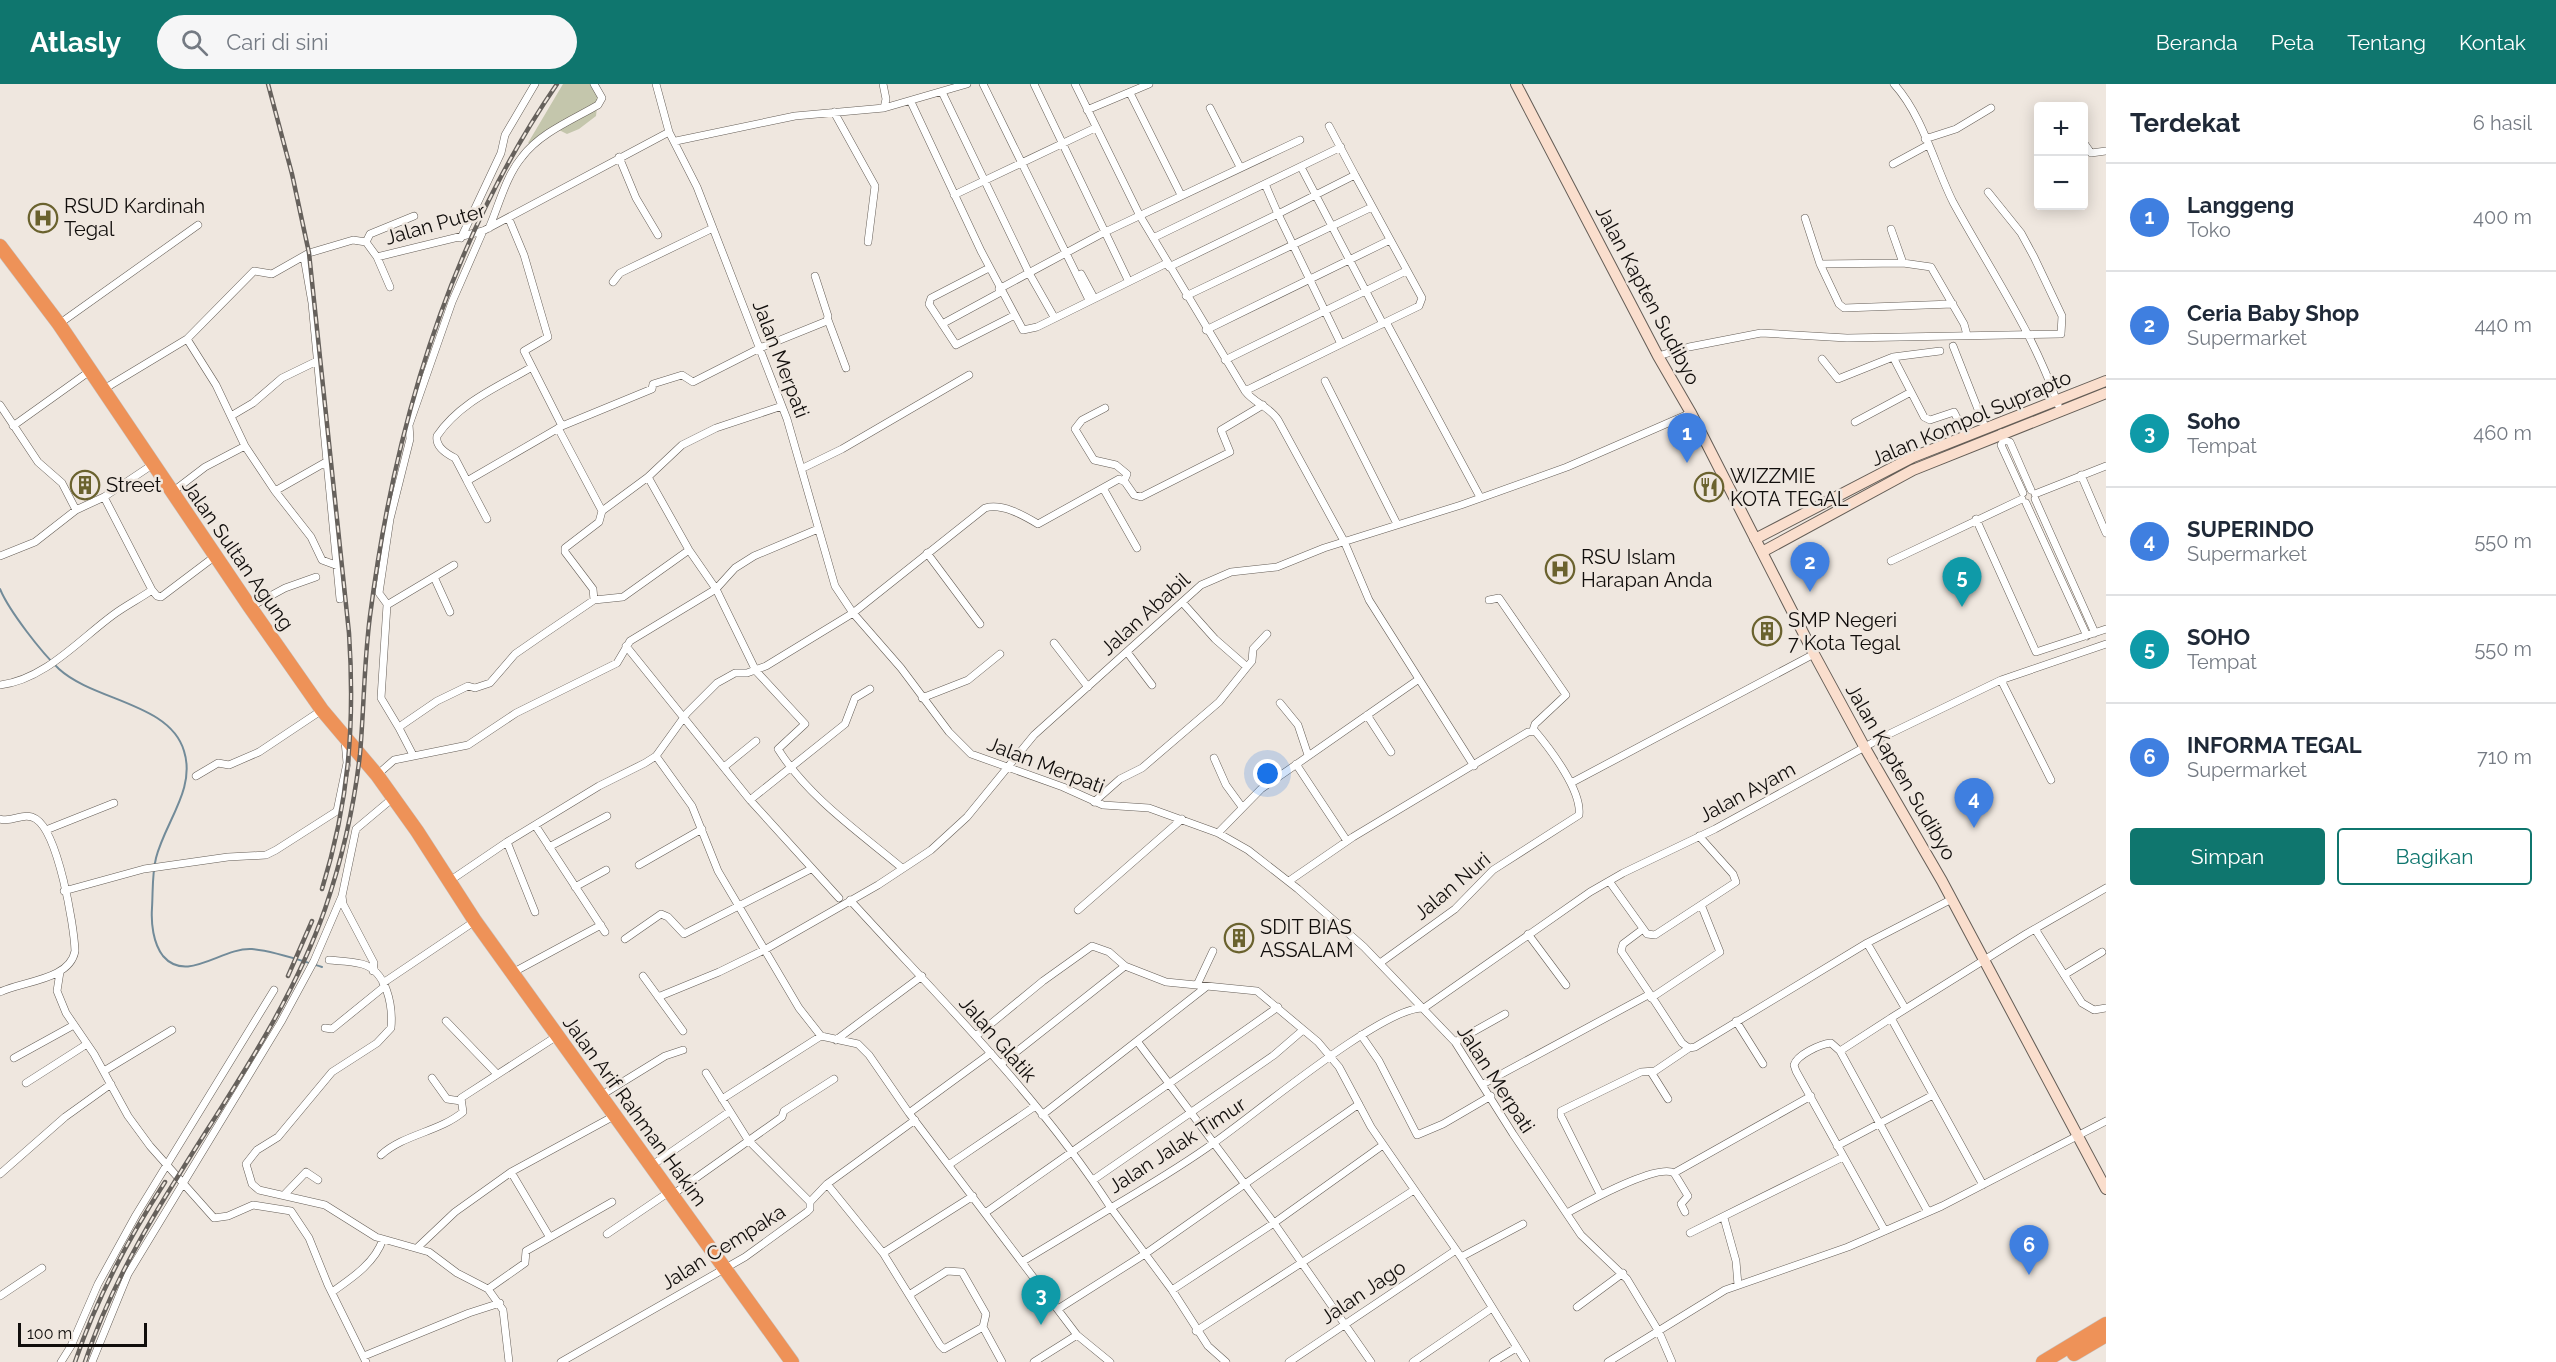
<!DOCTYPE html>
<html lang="id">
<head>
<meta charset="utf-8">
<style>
  body { margin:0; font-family:Raleway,sans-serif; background:#f6f6f7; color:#1f2937 }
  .controls { position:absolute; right:18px; top:18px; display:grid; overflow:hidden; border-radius:6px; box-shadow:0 3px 15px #0003 }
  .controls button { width:54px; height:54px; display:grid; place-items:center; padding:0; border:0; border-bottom:2px solid #e0e1e3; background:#fff; color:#1f2937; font:30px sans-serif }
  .scale { position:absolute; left:18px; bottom:15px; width:129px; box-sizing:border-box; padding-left:6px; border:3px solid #110e0c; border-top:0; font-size:16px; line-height:21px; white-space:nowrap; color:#110e0c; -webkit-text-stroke:4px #efe7df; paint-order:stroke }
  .you { position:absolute; left:1268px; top:690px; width:21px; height:21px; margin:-15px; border:4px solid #fff; border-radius:50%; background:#1a73e8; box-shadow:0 0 0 9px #1a73e833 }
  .badge { display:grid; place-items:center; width:39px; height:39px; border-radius:50%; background:#0f766e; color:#fff; font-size:20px; font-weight:700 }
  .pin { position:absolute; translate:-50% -50px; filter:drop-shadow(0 2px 3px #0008) }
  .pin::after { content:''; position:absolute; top:32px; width:21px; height:18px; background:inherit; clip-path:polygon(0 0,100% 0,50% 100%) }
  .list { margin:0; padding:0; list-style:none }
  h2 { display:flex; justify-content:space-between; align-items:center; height:78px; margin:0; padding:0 24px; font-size:26px }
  h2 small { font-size:20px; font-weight:400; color:#747a83 }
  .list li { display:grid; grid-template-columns:39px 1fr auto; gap:18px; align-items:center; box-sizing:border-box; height:108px; padding:0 24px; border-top:2px solid #e0e1e3 }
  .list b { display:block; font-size:22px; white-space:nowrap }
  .list p { margin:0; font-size:20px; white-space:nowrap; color:#747a83 }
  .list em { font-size:20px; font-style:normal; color:#747a83 }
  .actions { display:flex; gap:12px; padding:18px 24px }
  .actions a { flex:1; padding:14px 0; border:2px solid #0f766e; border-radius:6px; text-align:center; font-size:21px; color:#0f766e }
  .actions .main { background:#0f766e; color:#fff }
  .icon { flex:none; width:33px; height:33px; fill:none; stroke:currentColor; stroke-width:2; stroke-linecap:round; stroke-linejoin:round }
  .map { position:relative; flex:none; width:2106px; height:1278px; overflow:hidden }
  header { display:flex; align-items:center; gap:36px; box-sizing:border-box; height:84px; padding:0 30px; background:#0f766e; color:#fff }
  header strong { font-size:28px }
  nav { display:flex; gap:33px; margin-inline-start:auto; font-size:21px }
  .search { width:420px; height:54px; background:#f6f6f7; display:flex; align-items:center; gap:15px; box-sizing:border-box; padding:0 21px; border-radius:33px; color:#747a83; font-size:22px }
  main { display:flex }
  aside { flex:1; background:#fff }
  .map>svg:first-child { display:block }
  .green { fill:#c4c6ac }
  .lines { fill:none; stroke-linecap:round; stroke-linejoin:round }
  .stream { stroke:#728b99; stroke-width:2 }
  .street-casing { stroke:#645d56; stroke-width:8 }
  .secondary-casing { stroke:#645d56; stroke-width:12 }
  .highway-casing { stroke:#c6c5c5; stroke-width:15 }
  .street { stroke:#fff; stroke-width:7 }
  .secondary { stroke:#fadecd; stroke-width:10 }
  .highway { stroke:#ee9258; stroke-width:14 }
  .rail-casing { stroke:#66615c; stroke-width:4.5 }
  .rail { stroke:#efe7df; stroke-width:2; stroke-dasharray:7; stroke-linecap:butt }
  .labels { text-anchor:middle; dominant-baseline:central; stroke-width:5; stroke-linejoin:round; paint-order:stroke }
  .poi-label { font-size:20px; fill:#110e0c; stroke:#efe7df; text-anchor:start }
  .street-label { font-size:20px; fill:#110e0c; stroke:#efe7df }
</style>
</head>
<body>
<header>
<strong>Atlasly</strong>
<div class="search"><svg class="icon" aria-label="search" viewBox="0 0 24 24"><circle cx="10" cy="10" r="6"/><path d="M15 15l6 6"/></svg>Cari di sini</div>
<nav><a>Beranda</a><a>Peta</a><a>Tentang</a><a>Kontak</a></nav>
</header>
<main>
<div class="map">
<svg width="2106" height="1278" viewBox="0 0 2106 1278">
  <rect width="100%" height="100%" fill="#efe7df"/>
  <path class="green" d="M 563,0 L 591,0 L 598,14 L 596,32 L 579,45 L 567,50 L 559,46 L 540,58 L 528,59 Z"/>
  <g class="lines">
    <path class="stream" d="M 0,505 C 9,527 42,569 59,585 C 94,617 170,619 184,667 C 196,705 165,738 156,774 C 152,790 153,807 152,824 C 151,839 153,859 163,872 C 187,900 222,863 252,865 C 275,867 299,876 322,883"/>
    <g class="street-casing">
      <path id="street" d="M 656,0 L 669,48 L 697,103 L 787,335 L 835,502 L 853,529 L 901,584 L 949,648 L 971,670 L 1063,703 L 1103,721 L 1149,724 L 1218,749 L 1248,766 L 1298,805 L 1364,863 L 1455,958 L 1513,1050 L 1581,1151 L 1627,1195 L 1659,1248 L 1672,1278
        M 883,0 L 886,15 L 884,24
        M 983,0 L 1089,216
        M 1034,0 L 1128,196
        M 1075,0 L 1140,132 L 1245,307 L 1386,238 L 1480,413
        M 1894,0 C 1923,32 1934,80 1953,118 C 1989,184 2034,249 2058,321
        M 942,8 L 1029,189 L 1054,233
        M 1130,9 L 1181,111
        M 911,18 L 981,167 L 1023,246 L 1037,243 L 1167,179
        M 1210,24 L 1240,83
        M 1087,26 L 1149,0
        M 834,28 L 875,102 L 868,158
        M 1329,42 L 1355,91
        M 1925,55 L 1956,45 L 1991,24
        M 676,57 L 795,32 L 884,24 L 967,0
        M 2084,59 L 2091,69 L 2106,67
        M 619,73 L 636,114 L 658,151
        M 1893,80 L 1928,61
        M 1301,83 L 1383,240
        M 1265,100 L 1278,130 L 1355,91 L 1422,214 L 1419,222 L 1386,238
        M 954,111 L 1095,44
        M 1805,134 L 1820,180 L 1903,179 L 1931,183 L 1964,240 L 1967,251
        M 509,135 L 524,171 L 548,253 L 524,267 L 562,342
        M 489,144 C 499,121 506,92 522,73 C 540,49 572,36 598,21 L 602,14 L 594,0
        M 1891,145 L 1903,179
        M 461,154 L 501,69 L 505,51 L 535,0
        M 1153,154 L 1341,63
        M 366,158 L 370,150 L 414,132
        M 304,173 L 312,219 L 340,515
        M 377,173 L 390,203
        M 1820,180 L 1839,220 L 1844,224 L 1953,220
        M 1169,183 L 1278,130 L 1341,260
        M 989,184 L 931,214 L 929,220 L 956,261 L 1013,232
        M 1081,190 L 1094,214
        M 613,198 L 620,189 L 713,144
        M 999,205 L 1103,149 L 1300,56
        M 1186,212 L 1372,123
        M 828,236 L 846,284
        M 59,240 L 198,141
        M 942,240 L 1001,208
        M 1206,246 L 1390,156
        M 1953,262 L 1985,343
        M 1658,272 L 1689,263 L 1761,249 L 1847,254 L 2061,250 L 2062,232 L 2034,173 L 2021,149 L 1988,108
        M 1893,273 L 1940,267
        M 1822,275 L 1838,295 L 1893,273 L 1924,333 L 1930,336 L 1954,328 L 1966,352
        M 1225,276 L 1406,187
        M 532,283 C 498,303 460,318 437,352 C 435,363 447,370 455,374 L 467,397 L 562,342 L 652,305 L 653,300 L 682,291 L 693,298 L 760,264 L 827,237 L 828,232 L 815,192
        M 1325,297 L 1397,440
        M 104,305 L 187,255 L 254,187 L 272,190 L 309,169 L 353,156 L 366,158 L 377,173 L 483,147 L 669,48
        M 1245,307 C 1255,320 1269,322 1278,336 L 1344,457 L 1369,516 L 1474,682
        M 0,321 L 38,378 L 62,399 L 76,426 L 104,413 L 152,381
        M 1105,324 L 1082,336 L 1075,345 L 1094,376 L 1116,381 L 1127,390 L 1124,397
        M 231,332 L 253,319 L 282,294 L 317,277
        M 1855,338 L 1911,308
        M 13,342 L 90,287
        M 558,344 L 602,427
        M 2001,349 L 2004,356 L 2010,358 L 2031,406
        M 2004,356 L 2001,361 L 2023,409
        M 245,362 L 275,407 L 311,453 L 322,476 L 338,482
        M 803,384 L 842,365 L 969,291
        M 2081,391 L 2106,449
        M 648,393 L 689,466 L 716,505 L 756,587 L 805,640 L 778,665 C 808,713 859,748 902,784
        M 467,397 L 487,435
        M 1103,404 L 1137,464
        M 275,407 L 326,378
        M 171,409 L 205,383 L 245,362 L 216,301 L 187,255
        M 2035,410 L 2106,382
        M 104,413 L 152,506
        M 2035,415 L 2095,549
        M 2026,419 L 2087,552
        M 1976,435 L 2036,568 L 2106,545
        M 927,469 L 980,540
        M 0,472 L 35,458 L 76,426
        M 1891,477 L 2022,415
        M 434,493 L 450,528
        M 594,516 L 593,505 L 565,468 L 565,464 L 599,438 L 602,427 L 648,393 L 682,361 L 716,344 L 782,322
        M 1489,516 L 1499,514 L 1566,611 L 1535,640 L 1533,646
        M 387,520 L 379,509 L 390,435 L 410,355 L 409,341 L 452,218 L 483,147
        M 250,523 L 285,504 L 316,493
        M 1054,559 L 1088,603
        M 626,562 L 750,716 L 839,814
        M 1127,568 L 1152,601
        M 1247,583 L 1252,577 L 1253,565 L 1267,550
        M 2001,596 L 2051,696
        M 0,601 C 44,596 79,556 113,531 C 125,522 139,515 152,506 L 157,512 L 161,513 L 214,473
        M 922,614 L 968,596 L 1000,570
        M 1280,619 L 1298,641 L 1308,671
        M 1367,631 L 1391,668
        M 399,644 L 381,614 L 387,521 L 454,481
        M 413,671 L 399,644 L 402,641 L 437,617 L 468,602 L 475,604 L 490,599 L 515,570 L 541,552 L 594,516 L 623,513 L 689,466
        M 656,672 L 692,722 L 718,787 L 799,924 L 821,952 L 858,960 L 869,971 L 909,1029 L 1077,1251 L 1034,1278
        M 1214,674 L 1226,701 L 1242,723
        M 1296,680 L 1347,757
        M 724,683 L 756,657
        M 377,691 L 394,676 L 468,661 L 516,629 L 617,579 L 630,557 L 716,505 L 735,484 L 754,472 L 818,445
        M 196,692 L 218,679 L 229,681 L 259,668 L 322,626
        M 1571,699 L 1814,570
        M 750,716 L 845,640 L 855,614 L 870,605
        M 1094,718 L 1120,695 L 1142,684 L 1219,618 L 1247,583 L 1215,555 L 1182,518
        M 0,735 C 13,739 24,727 36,735 C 58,749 74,840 75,867 C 70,896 23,897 0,908
        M 535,741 L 605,848
        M 46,746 L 114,719
        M 1218,749 L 1261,705 L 1419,595
        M 507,758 L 535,828
        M 549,763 L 607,732
        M 639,781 L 702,745
        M 451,796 L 507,758 L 599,702 L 645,679 L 656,672 L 687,629 L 717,599 L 735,589 L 747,589 L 766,582 L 853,529 L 985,424 C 1002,419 1023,431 1038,440 L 1119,395 L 1125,398 L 1134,411 L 1141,413 L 1230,368 L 1221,346 L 1263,321
        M 1289,797 L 1353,753 L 1528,648 L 1535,647 C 1551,666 1582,707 1579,731 L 1493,786 L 1455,825 L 1380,879
        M 1609,797 L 1647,850 L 1655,851 L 1736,798 L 1733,790 L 1699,752
        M 575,803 L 606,786
        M 64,807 L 144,785 L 228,773 L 266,771 L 276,766 L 337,727 L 347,679 L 345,657
        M 850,816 C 940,915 1038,1011 1111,1124 L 1023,1177
        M 1078,826 L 1182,735
        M 1643,845 L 1623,860 L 1621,867 L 1650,910
        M 2035,845 L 2082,919 L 2094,926 L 2106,924
        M 1528,850 L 1566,901
        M 625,855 L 661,830 L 668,833 L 684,850 L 811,785
        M 1867,859 L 1905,924
        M 329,876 C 339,877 351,877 362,880 C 387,887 393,922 391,944 L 377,959 L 332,988 L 278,1053 L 257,1066 L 246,1080 L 252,1100 L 259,1106 L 325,1121 L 376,1153 L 429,1168 L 457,1189 L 488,1205 L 503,1226 L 509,1278
        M 373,887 L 374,879 L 343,820 L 342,812 L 356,745 L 393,714
        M 60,888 L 57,907 L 66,929 L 94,970 L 128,1032 L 150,1062 L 214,1134 L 228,1132 L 253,1121 L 291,1127 L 309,1154 L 328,1201 L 366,1278
        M 512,889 L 601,841
        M 2064,891 L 2102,868
        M 643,892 L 683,947
        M 383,899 L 475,837
        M 1197,901 L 1213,867
        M 658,913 L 719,888 L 766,865 L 878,801 L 931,766 L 967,733 L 1034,651 L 1201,501 L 1231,488 L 1277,483 L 1324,464 L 1461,421 L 1567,383 L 1691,329
        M 1651,914 L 1720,868 L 1702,823
        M 1891,934 L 2026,850 L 2106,804
        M 446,937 L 497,990
        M 1736,937 L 1763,980
        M 325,944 L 332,945 L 385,902
        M 1361,951 L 1379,977 L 1417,1051 L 1443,1040 L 1491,1012
        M 976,952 L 1043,897 L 1092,862 L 1109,868 L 1125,882 L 1166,898 L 1257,907 L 1318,958 L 1339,983 L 1371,1043 L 1461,1173 L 1526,1278
        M 836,956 L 922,892
        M 1137,957 L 1206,903
        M 1455,958 L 1505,930
        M 1840,967 L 1928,1128
        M 14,974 L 74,941
        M 1001,980 L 1125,882
        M 104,987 L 172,946
        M 1651,988 L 1668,1015
        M 706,989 L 748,1056 L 810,1118
        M 432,994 L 447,1015 L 461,1017
        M 26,999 L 87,960
        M 1483,1000 L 1650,910 L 1682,959 L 1689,964 L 1695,963 L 1867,859 L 1952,815
        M 600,1012 L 665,972 L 683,966
        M 722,1015 L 821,952
        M 909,1029 L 991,969
        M 1042,1031 L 1137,957 L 1274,1139 L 1371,1278
        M 1837,1062 L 1933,1011
        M 381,1071 C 404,1050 439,1048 463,1028 L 461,1014 L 557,952
        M 950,1080 L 1034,1023
        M 651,1082 L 729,1028
        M 511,1088 L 549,1152
        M 1674,1089 L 1688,1112 L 1681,1120 L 1685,1128
        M 0,1090 L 65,1033 L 111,1000
        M 1093,1096 L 1274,971 L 1303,946
        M 827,1100 L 883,1169 L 940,1261 L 944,1265 L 983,1243 L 1002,1278
        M 285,1110 L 306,1088 L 318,1096
        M 1600,1110 L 1561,1032 L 1561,1027 L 1641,988 L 1655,987 L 1689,964
        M 672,1111 L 782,1033 L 784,1027 L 834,995
        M 985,1129 L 1278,923
        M 1567,1129 C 1585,1119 1657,1079 1674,1089 L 1811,1012
        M 1724,1134 L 1736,1177 L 1738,1201
        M 1885,1147 L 1796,987 L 1794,981 C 1797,971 1820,960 1831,959 L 1840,967 L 1891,934 L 1983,1101
        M 1690,1149 L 1843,1073
        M 607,1150 L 669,1108
        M 418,1163 L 455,1128 L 511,1088 L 614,1032
        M 883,1169 L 973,1112
        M 1461,1173 L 1523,1140
        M 488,1205 L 525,1179 L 526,1167 L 612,1118
        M 1172,1206 L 1274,1139 L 1383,1061
        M 332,1208 C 352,1194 375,1179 383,1155
        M 909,1211 L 947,1187 L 962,1188 L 986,1230 L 983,1243
        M 0,1212 L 42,1184
        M 1577,1223 L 1623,1189
        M 1058,1225 L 1145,1170 L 1359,1020
        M 1196,1247 L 1414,1106
        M 1077,1251 L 1110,1278
        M 364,1272 L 469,1229 L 500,1219
        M 61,1278 L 71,1262 L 98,1200 L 136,1131 L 274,906
        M 92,1278 L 128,1190 L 281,938 L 314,877 L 342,812
        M 561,1278 L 745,1173 L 807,1128 L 810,1125 L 810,1118 L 827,1100 L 915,1036
        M 1226,1278 L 1208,1262 L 1172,1206 L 1111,1124 C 1146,1103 1182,1082 1215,1058 C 1254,1031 1385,921 1424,924 L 1590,808 L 1623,789 L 1715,745 L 1883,653 L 2001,596 L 2106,560
        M 1289,1278 L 1456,1166
        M 1413,1278 L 1492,1224
        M 1493,1278 L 1516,1264
        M 1608,1278 L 1725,1206 L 1848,1163 L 1942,1122 L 2106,1037"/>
    </g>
    <g class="secondary-casing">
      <path id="secondary" d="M 1516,0 L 1658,272 L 1691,329 L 1814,570 L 1865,664 L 1942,797 L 2106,1105
        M 1755,455 L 1913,373 L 2106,297
        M 1762,468 L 1913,386 L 2106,309"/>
    </g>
    <g class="highway-casing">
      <path id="highway" d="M 0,162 L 59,240 L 250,523 L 322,626 L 377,691 L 417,747 L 475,837 L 792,1278
        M 2074,1270 L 2106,1251
        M 2043,1278 L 2106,1240"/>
    </g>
    <use href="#street" class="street"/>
    <use href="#secondary" class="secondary"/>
    <use href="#highway" class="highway"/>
    <g class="rail-casing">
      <path id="rail" d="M 268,0 L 292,90 L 309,169 L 349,549 C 355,640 349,718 322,805
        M 288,892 L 312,837
        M 75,1278 C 97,1213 128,1155 165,1098
        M 85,1278 C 139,1114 268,988 325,825 C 342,775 354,724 360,670 C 364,624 364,578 370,532 C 394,344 449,157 557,0"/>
    </g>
    <use href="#rail" class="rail"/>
  </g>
  <defs>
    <g id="hospital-ring" transform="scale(1.5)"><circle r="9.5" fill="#efe7df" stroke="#6a622e" stroke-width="1.5"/><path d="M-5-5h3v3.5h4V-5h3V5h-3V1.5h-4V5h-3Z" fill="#6a622e"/></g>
    <g id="building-ring" transform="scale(1.5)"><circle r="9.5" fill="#efe7df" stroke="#6a622e" stroke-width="1.5"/><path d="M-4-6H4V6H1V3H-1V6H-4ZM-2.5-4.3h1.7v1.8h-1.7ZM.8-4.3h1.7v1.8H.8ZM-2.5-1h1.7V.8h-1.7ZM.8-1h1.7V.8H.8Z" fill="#6a622e"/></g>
    <g id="restaurant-ring" transform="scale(1.5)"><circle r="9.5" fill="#efe7df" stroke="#6a622e" stroke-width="1.5"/><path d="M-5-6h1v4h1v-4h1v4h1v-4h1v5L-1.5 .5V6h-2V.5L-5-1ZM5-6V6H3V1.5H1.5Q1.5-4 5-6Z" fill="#6a622e"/></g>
  </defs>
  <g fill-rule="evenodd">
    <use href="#hospital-ring" x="43" y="134"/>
    <use href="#building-ring" x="85" y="401"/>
    <use href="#restaurant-ring" x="1709" y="403"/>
    <use href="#hospital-ring" x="1560" y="485"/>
    <use href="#building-ring" x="1767" y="547"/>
    <use href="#building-ring" x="1239" y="854"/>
  </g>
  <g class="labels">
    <g class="poi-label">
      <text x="64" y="122">RSUD Kardinah<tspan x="64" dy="23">Tegal</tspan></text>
      <text x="1730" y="392">WIZZMIE<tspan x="1730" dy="23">KOTA TEGAL</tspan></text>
      <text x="106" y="401">Street</text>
      <text x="1581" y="473">RSU Islam<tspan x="1581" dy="23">Harapan Anda</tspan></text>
      <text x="1788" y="536">SMP Negeri<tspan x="1788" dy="23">7 Kota Tegal</tspan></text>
      <text x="1260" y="843">SDIT BIAS<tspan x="1260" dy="23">ASSALAM</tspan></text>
    </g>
    <g class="street-label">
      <text transform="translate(435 140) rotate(-16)">Jalan Puter</text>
      <text transform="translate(1648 211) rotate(62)">Jalan Kapten Sudibyo</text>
      <text transform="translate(781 275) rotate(69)">Jalan Merpati</text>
      <text transform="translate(1971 334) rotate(-23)">Jalan Kompol Suprapto</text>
      <text transform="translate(238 471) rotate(55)">Jalan Sultan Agung</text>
      <text transform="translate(1145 530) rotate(-42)">Jalan Ababil</text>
      <text transform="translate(1046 681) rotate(21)">Jalan Merpati</text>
      <text transform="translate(1901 688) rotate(60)">Jalan Kapten Sudibyo</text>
      <text transform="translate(1747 708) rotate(-28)">Jalan Ayam</text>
      <text transform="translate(1452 802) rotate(-40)">Jalan Nuri</text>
      <text transform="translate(998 955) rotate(49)">Jalan Glatik</text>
      <text transform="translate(1496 995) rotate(57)">Jalan Merpati</text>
      <text transform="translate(635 1027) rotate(54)">Jalan Arif Rahman Hakim</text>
      <text transform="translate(1177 1061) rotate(-33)">Jalan Jalak Timur</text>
      <text transform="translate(723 1163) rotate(-32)">Jalan Cempaka</text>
      <text transform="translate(1363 1208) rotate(-34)">Jalan Jago</text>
    </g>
  </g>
</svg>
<div class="controls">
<button>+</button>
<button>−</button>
</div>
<div class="scale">100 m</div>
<div class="you"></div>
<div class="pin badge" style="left:1687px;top:379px;background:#3f7fe0">1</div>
<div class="pin badge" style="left:1810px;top:508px;background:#3f7fe0">2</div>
<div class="pin badge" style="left:1041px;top:1241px;background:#0f9aa8">3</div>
<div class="pin badge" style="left:1974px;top:744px;background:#3f7fe0">4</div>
<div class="pin badge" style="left:1962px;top:523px;background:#0f9aa8">5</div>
<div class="pin badge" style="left:2029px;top:1191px;background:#3f7fe0">6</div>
</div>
<aside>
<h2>Terdekat<small>6 hasil</small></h2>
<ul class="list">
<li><span class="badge" style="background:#3f7fe0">1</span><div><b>Langgeng</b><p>Toko</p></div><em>400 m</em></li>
<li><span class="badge" style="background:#3f7fe0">2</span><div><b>Ceria Baby Shop</b><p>Supermarket</p></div><em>440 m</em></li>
<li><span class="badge" style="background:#0f9aa8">3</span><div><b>Soho</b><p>Tempat</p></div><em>460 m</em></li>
<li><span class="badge" style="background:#3f7fe0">4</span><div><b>SUPERINDO</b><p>Supermarket</p></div><em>550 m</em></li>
<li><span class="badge" style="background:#0f9aa8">5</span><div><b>SOHO</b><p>Tempat</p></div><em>550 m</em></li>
<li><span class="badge" style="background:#3f7fe0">6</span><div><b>INFORMA TEGAL</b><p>Supermarket</p></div><em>710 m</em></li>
</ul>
<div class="actions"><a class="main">Simpan</a><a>Bagikan</a></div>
</aside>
</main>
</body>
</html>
